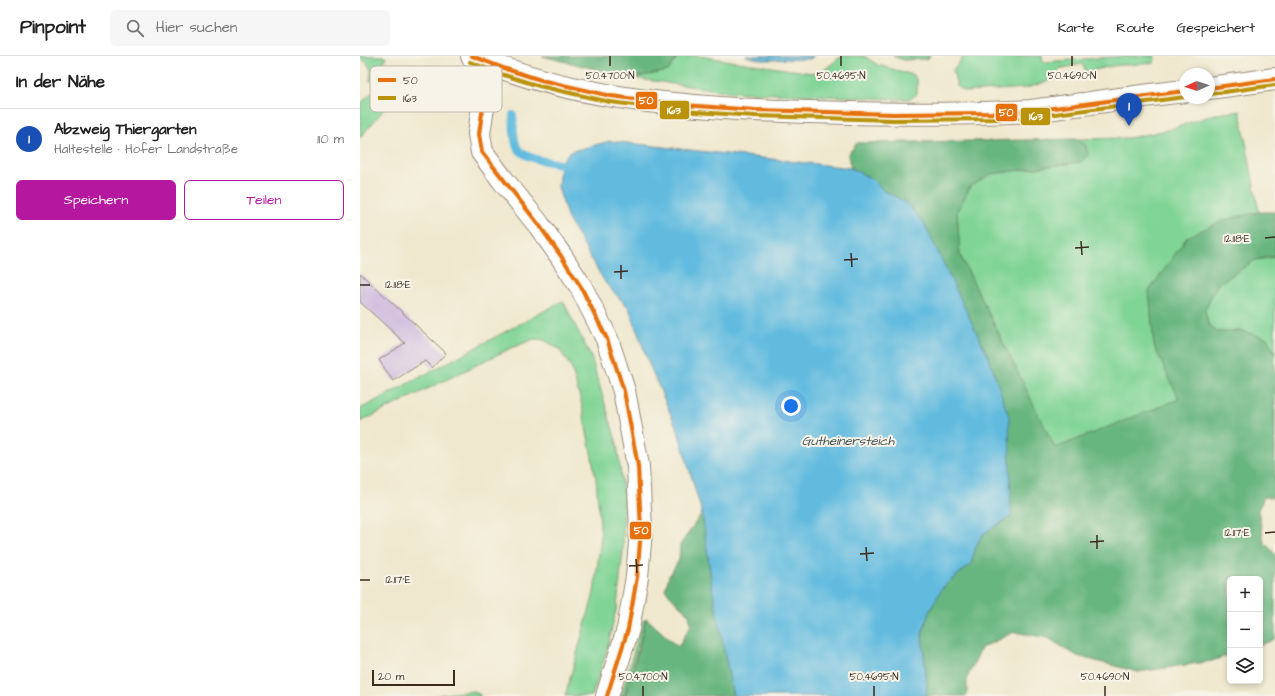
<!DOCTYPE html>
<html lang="de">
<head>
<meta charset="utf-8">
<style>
  body { margin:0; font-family:"Architects Daughter",sans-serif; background:#f6f6f6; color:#222 }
  .controls { position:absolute; right:12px; bottom:12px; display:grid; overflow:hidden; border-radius:6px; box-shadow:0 2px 6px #0003 }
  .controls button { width:36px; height:36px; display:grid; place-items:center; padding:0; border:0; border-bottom:1px solid #e0e0e0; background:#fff; color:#222; font:20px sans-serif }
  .compass { position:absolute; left:819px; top:12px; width:36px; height:36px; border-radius:50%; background:#fff; box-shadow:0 2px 6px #0003; rotate:267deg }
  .scale { position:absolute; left:12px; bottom:10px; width:83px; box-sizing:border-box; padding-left:4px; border:2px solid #3b2a1e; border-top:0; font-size:11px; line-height:14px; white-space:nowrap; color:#3b2a1e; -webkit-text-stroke:3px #f7f3e8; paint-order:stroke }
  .you { position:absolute; left:431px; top:350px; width:14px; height:14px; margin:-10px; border:3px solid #fff; border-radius:50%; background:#1a73e8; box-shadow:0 0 0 6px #1a73e833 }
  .badge { display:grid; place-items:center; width:26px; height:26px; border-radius:50%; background:#b5179e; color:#fff; font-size:13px; font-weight:700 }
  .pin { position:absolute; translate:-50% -33px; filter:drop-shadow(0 1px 2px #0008) }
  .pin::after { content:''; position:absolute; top:21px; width:14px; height:12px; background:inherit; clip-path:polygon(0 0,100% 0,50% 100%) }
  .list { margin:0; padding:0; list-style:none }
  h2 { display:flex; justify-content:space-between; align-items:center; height:52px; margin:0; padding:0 16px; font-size:17px }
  h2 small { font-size:13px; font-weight:400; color:#767676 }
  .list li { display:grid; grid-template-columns:26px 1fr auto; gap:12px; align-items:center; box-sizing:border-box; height:60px; padding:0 16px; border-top:1px solid #e0e0e0 }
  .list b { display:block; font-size:15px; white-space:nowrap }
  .list p { margin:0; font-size:13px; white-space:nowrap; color:#767676 }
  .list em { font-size:13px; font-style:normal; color:#767676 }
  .actions { display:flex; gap:8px; padding:12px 16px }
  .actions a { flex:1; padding:9px 0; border:1px solid #b5179e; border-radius:6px; text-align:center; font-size:14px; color:#b5179e }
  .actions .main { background:#b5179e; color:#fff }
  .icon { flex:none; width:22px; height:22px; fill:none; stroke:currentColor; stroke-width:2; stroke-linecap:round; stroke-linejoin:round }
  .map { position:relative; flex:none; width:915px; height:640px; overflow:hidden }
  header { display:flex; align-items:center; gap:24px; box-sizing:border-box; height:56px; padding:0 20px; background:#fff; border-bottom:1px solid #e0e0e0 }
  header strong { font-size:19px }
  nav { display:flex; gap:22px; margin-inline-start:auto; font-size:14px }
  .search { width:280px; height:36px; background:#f6f6f6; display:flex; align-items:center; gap:10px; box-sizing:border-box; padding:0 14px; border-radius:6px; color:#767676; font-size:15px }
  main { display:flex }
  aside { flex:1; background:#fff }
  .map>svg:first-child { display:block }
  .green { fill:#80d496; stroke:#5e7f5a }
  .forest { fill:#68b67f; stroke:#52704e }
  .water { fill:#62bbdf; stroke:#4e727e }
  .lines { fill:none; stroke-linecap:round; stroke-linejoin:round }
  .stream { stroke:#62bbdf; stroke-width:8 }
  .building { fill:#cab4de }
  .secondary-casing { stroke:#968976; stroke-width:24 }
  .primary-casing { stroke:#968976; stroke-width:24 }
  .secondary { stroke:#fff; stroke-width:22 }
  .primary { stroke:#fff; stroke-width:22 }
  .bus-1-casing { stroke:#f7f3e8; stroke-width:7 }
  .bus-2-casing { stroke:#f7f3e8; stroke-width:7 }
  .bus-1 { stroke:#e6710a; stroke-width:4 }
  .bus-2 { stroke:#ba930a; stroke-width:4 }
  .ticks { fill:none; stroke:#3b2a1e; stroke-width:1.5 }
  .labels { text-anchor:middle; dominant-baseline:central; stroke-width:4; stroke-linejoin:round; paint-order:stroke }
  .water-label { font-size:13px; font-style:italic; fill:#475658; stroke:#f7f3e8 }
  .key { fill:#f7f3e8; stroke:#bfb7ab; stroke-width:1 }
  .key-label { font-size:11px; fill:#3b2a1e }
  .ticks-label { font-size:10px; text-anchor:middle; fill:#3b2a1e; stroke:#f7f3e8; stroke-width:4; stroke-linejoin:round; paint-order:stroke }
  .line-badge { stroke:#f7f3e8; stroke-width:1.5 }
  .badge-label { font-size:11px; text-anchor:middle; font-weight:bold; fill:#fff }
</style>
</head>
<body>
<header>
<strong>Pinpoint</strong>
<div class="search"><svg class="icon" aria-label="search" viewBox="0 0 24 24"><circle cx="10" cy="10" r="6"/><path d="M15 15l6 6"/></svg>Hier suchen</div>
<nav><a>Karte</a><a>Route</a><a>Gespeichert</a></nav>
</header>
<main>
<aside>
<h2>In der Nähe<small></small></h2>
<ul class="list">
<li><span class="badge" style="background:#1a4fb4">1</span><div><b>Abzweig Thiergarten</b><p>Haltestelle · Hofer Landstraße</p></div><em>110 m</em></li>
</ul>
<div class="actions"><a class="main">Speichern</a><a>Teilen</a></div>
</aside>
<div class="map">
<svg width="915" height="640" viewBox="0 0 915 640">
  <rect width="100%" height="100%" fill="#f7f3e8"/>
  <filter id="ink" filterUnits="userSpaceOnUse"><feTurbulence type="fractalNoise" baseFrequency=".025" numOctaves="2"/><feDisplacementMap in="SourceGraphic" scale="8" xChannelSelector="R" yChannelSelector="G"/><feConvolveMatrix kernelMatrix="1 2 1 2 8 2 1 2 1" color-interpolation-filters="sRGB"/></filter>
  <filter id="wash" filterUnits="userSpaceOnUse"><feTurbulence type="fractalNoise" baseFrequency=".012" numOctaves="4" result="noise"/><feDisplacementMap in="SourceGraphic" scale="16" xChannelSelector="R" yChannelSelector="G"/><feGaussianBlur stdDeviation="0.9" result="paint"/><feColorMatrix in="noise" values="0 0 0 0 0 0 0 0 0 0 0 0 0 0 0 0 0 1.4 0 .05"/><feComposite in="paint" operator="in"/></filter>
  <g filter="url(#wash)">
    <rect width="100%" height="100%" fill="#f0e8ce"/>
    <path class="green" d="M 0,0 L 23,0 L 26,2 L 19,16 L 10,26 L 11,14 L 7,7 L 0,2 Z
      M 318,0 L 338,0 L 459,18 L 482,0 L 504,0 L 518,9 L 553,19 L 557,24 L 557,38 L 550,43 L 532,43 L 371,36 L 272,22 L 308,15 Z
      M 533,0 L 570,0 L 567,3 L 543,4 Z
      M 604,0 L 682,0 L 683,6 L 769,0 L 795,0 L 794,7 L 752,10 L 726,16 L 722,8 L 698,13 L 698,22 L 667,32 L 605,36 L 597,30 L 593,14 Z
      M 28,22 L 40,34 L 0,82 L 0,48 Z
      M 880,55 L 899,156 L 864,164 L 794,290 L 820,343 L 695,393 L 600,199 L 597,156 L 610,131 L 631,118 L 721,106 L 726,90 L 718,83 L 769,82 L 808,74 L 855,58 Z
      M 915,201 L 915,297 L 913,292 L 883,275 L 857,276 L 848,268 L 845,254 L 857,229 L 895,204 Z
      M 203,245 L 231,301 L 257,388 L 264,442 L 263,495 L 257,550 L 246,598 L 232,640 L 205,640 L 234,537 L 241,481 L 236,423 L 221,345 L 211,311 L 199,293 L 184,284 L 174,283 L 151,292 L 0,366 L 0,353 Z
      M 286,562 L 264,640 L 261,640 L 282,566 Z
      M 115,635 L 121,640 L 76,640 L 82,638 Z"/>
    <path class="forest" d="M 182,0 L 318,0 L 308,15 L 272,22 Z
      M 718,83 L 726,90 L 728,99 L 721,106 L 631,118 L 610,131 L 597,156 L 600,199 L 695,392 L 819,343 L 794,290 L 789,235 L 827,181 L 864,164 L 899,156 L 915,156 L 915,200 L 895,204 L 857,229 L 845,254 L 848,268 L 857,276 L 883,275 L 907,282 L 915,297 L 915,441 L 904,441 L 898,454 L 904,486 L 915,498 L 915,582 L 913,584 L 900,589 L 900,523 L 870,523 L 870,599 L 852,605 L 778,616 L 717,600 L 688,582 L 654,576 L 621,592 L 607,622 L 607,640 L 566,640 L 567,630 L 562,578 L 569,556 L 583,531 L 611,508 L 616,490 L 623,478 L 651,460 L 547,147 L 523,134 L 512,123 L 491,112 L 488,98 L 497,87 Z
      M 342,457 L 353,537 L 373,640 L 265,640 L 279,592 L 286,562 L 318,591 L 331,569 L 329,559 L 305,534 L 309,520 L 319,504 L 320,489 Z"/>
    <path class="water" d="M 386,0 L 453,0 L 451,3 L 402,4 Z
      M 250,85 L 491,112 L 512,123 L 523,134 L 547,147 L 565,169 L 629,302 L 649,361 L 651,460 L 623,478 L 616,490 L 611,508 L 583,531 L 569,556 L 562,578 L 567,630 L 566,640 L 373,640 L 353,537 L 342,457 L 318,375 L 289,308 L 269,252 L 246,228 L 208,163 L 198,131 L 200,108 L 209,96 Z"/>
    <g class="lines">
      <path class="stream" d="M 153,59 C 154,68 153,79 156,88 C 160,103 187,105 200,108"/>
    </g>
    <g id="blocks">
      <path class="building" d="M 0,217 L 86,297 L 72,312 L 65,305 L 33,325 L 19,304 L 45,287 L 0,246 Z"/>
    </g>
  </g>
  <g filter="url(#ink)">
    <use href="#blocks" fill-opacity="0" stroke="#968976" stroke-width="1"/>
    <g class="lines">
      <g class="secondary-casing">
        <path id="secondary" d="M 134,9 L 122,57 L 119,78 L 122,96 L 142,123 L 179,169 L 201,200 L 221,231 L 247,283 L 264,335 L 278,410 L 281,475 L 277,521 L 268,573 L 247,640"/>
      </g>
      <g class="primary-casing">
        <path id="primary" d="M 112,0 C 202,39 299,49 395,54 C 487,58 579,60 671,55 C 688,53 707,50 724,48 C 758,43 791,39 825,35
          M 849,32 L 915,23"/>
      </g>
      <use href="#secondary" class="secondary"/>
      <use href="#primary" class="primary"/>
      <g class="bus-1-casing">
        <path id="bus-1" d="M 112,0 L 146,13 L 181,24 L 251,40 L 323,49 L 395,54 L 533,58 L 636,57 L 671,55 L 825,35
          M 134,9 L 122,57 L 119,78 L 122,96 L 179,169 L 201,200 L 221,231 L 247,283 L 264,335 L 278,410 L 281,475 L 277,521 L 268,573 L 247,640
          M 849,32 L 915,23"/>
      </g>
      <g class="bus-2-casing">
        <path id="bus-2" d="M 110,6 L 144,19 L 179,30 L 250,46 L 322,55 L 395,60 L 533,64 L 637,63 L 672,61 L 825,41
          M 850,38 L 915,29"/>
      </g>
      <use href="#bus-1" class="bus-1"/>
      <use href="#bus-2" class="bus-2"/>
    </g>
  </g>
  <path class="ticks" d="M 250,0 L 250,10M 481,0 L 481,10M 712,0 L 712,10M 905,182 L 915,181M 721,185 L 722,199M 715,192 L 729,191M 491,197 L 492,211M 484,204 L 498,203M 261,209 L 261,223M 254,216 L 268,215M 0,229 L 10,229M 905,477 L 915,476M 737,479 L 737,493M 730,486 L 744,485M 506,491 L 507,505M 500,498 L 514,497M 276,503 L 277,517M 269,510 L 283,509M 0,524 L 10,524M 283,630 L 283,640M 514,630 L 514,640M 745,630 L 745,640"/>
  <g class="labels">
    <g class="water-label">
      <text x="488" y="385">Gutheinersteich</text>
    </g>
  </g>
  <rect x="10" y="10" width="132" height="46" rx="6" class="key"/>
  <rect x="18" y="22" width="18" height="4" fill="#e6710a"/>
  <rect x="18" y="40" width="18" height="4" fill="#ba930a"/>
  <g class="key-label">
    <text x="43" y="28">50</text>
    <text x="43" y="46">163</text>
  </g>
  <g class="ticks-label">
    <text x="250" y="23">50.4700°N</text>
    <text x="481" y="23">50.4695°N</text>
    <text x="712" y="23">50.4690°N</text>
    <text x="877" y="186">12.118°E</text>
    <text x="38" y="232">12.118°E</text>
    <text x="877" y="480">12.117°E</text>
    <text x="38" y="527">12.117°E</text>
    <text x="283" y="624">50.4700°N</text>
    <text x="514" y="624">50.4695°N</text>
    <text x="745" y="624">50.4690°N</text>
  </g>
  <g class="line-badge">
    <rect x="275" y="35" width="23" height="19" rx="4" fill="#e6710a"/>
    <rect x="299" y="44" width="31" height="20" rx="4" fill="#ba930a"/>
    <rect x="635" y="47" width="23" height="19" rx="4" fill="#e6710a"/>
    <rect x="660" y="51" width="31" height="19" rx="4" fill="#ba930a"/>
    <rect x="269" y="465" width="23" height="19" rx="4" fill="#e6710a"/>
  </g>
  <g class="badge-label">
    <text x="286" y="48">50</text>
    <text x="314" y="58">163</text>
    <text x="646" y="60">50</text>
    <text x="676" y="64">163</text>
    <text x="281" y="478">50</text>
  </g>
</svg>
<div class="controls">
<button>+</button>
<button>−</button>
<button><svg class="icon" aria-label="layers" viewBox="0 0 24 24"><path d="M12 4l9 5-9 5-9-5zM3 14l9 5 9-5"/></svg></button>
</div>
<svg class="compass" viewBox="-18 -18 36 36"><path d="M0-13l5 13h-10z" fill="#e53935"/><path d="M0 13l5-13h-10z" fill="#767676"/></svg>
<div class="scale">20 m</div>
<div class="you"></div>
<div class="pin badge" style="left:769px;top:70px;background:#1a4fb4">1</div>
</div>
</main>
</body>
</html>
